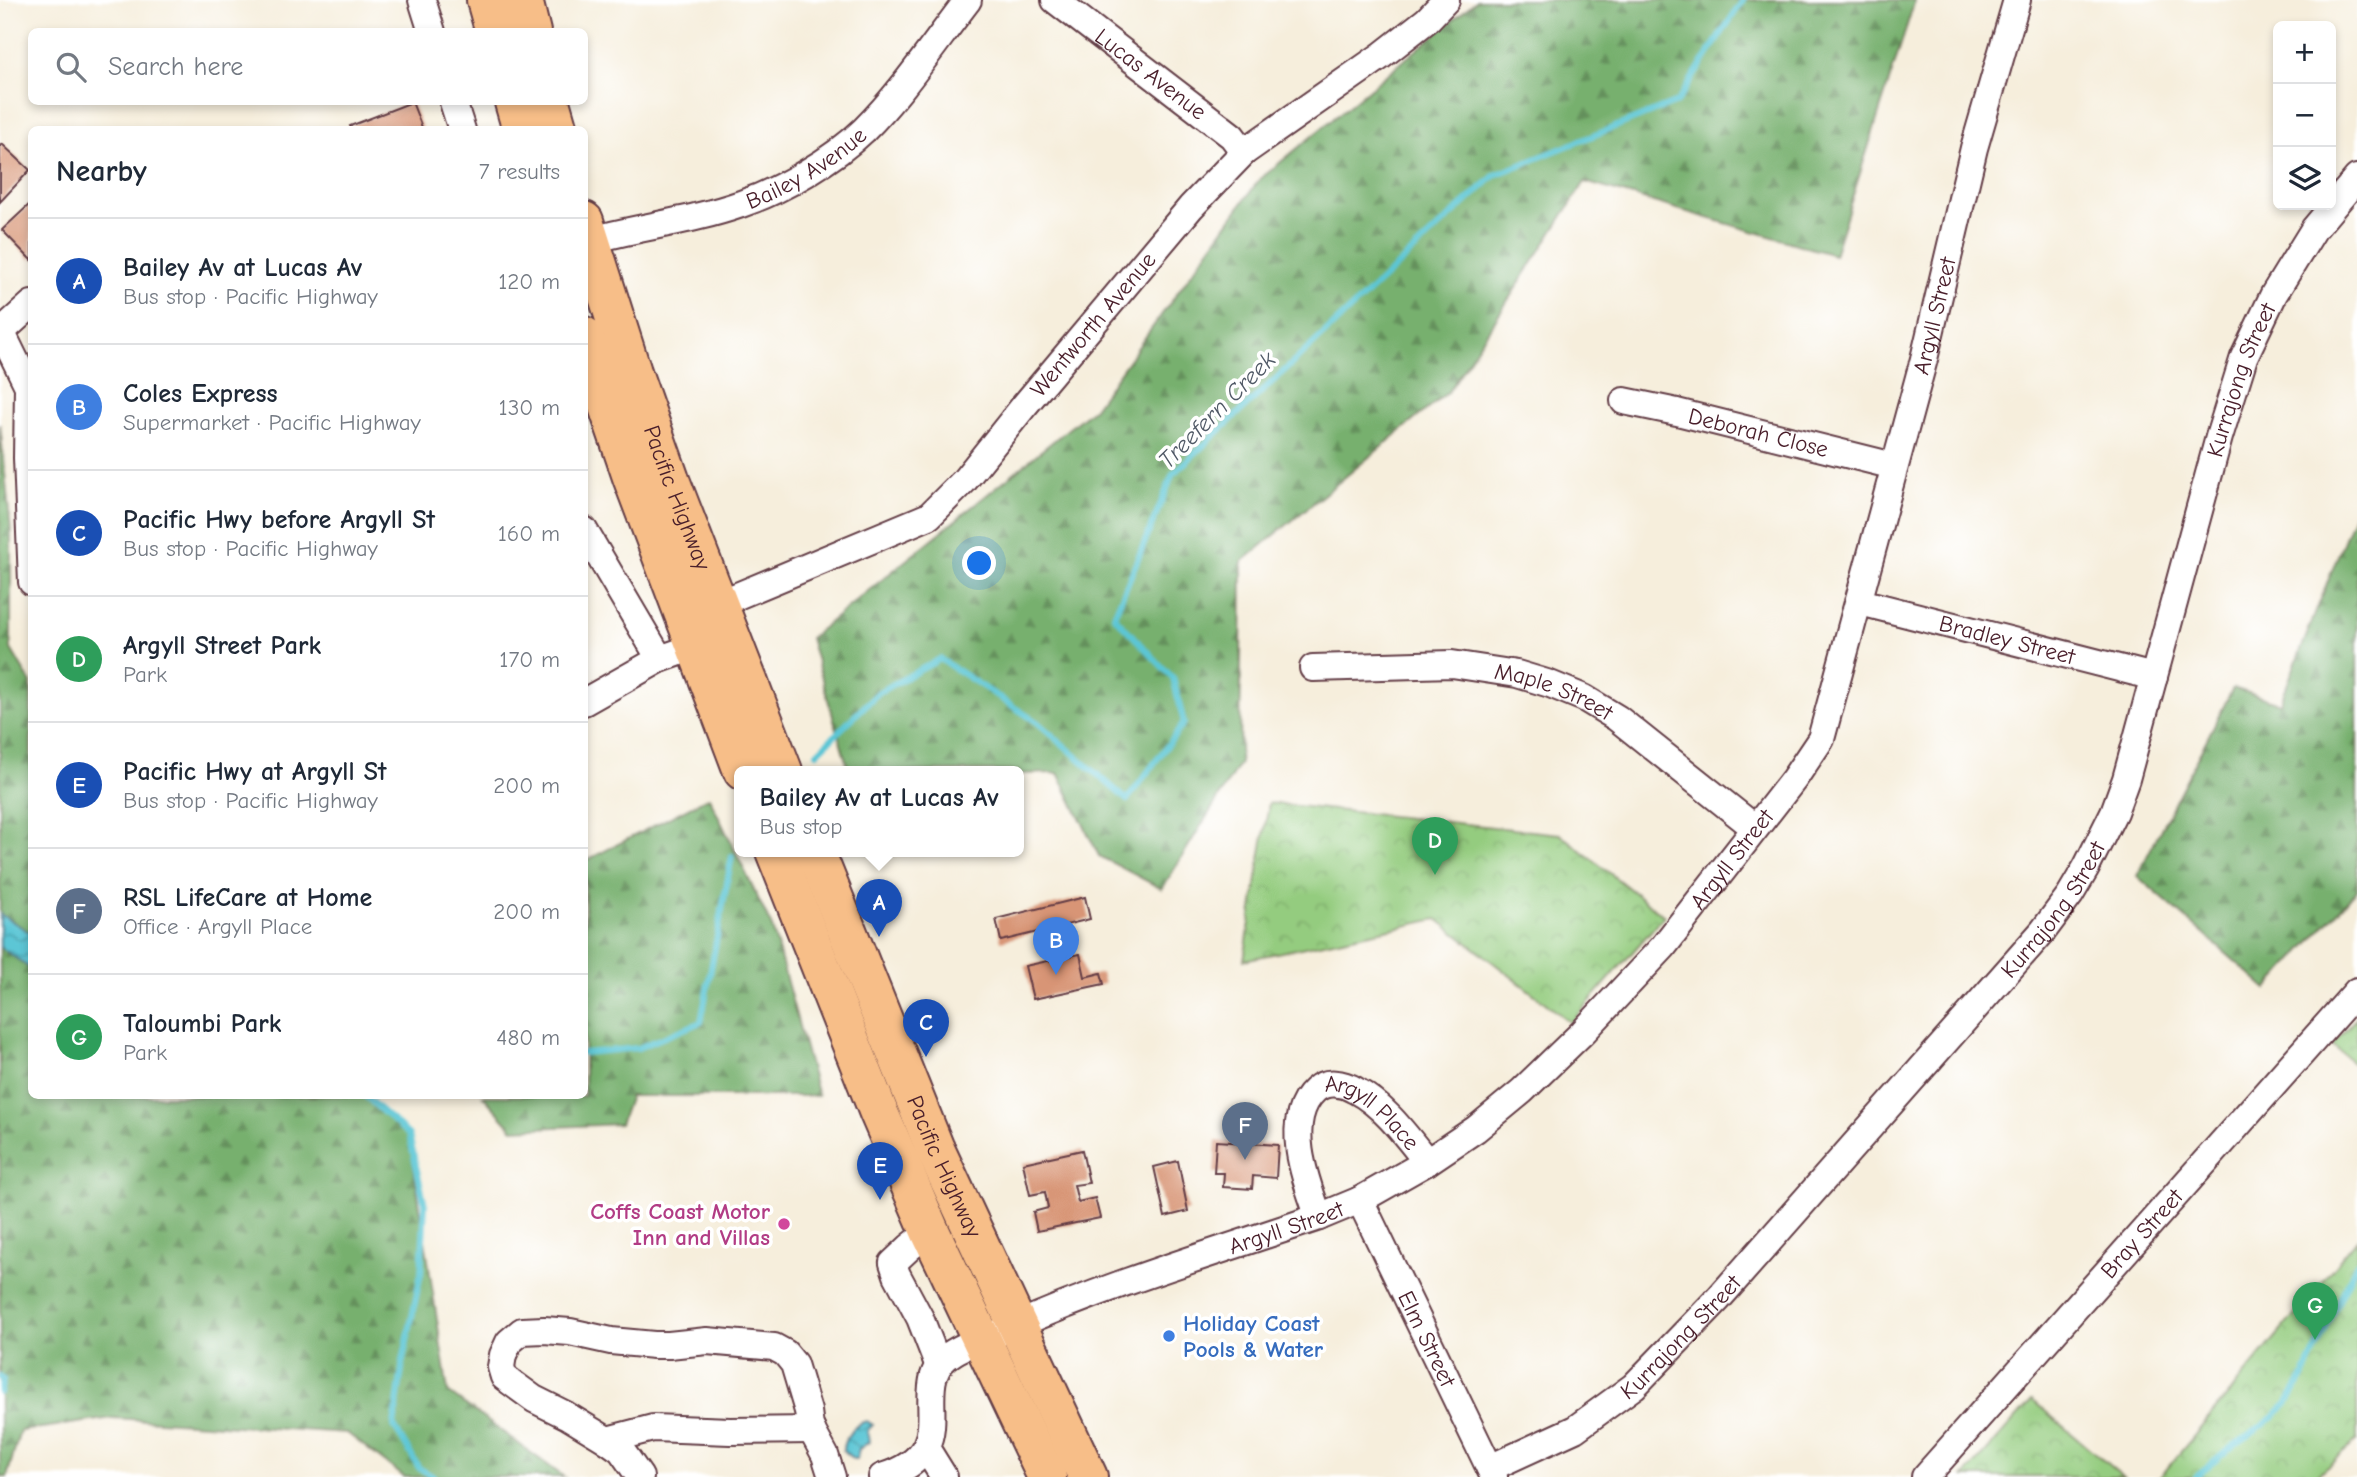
<!DOCTYPE html>
<html lang="en">
<head>
<meta charset="utf-8">
<style>
  body { margin:0; font-family:"Comic Neue",sans-serif; background:#f6f6f7; color:#1f2937 }
  .controls { position:absolute; right:21px; top:21px; display:grid; overflow:hidden; border-radius:10px; box-shadow:0 4px 10px #0003 }
  .controls button { width:63px; height:63px; display:grid; place-items:center; padding:0; border:0; border-bottom:2px solid #e0e1e3; background:#fff; color:#1f2937; font:35px sans-serif }
  .you { position:absolute; left:980px; top:564px; width:24px; height:24px; margin:-18px; border:5px solid #fff; border-radius:50%; background:#1a73e8; box-shadow:0 0 0 10px #1a73e833 }
  .badge { display:grid; place-items:center; width:46px; height:46px; border-radius:50%; background:#0b8043; color:#fff; font-size:23px; font-weight:700 }
  .pin { position:absolute; translate:-50% -58px; filter:drop-shadow(0 2px 4px #0008) }
  .pin::after { content:''; position:absolute; top:37px; width:24px; height:21px; background:inherit; clip-path:polygon(0 0,100% 0,50% 100%) }
  .popup { position:absolute; left:734px; top:766px; width:290px; height:91px; box-sizing:border-box; display:grid; place-content:center; border-radius:10px; background:#fff; filter:drop-shadow(0 2px 5px #0005); font-size:23px; white-space:nowrap; color:#747a83 }
  .popup b { font-size:26px; color:#1f2937 }
  .popup::after { content:''; position:absolute; left:50%; top:100%; margin-left:-14px; border:14px solid transparent; border-top-color:#fff }
  .list { margin:0; padding:0; list-style:none }
  h2 { display:flex; justify-content:space-between; align-items:center; height:91px; margin:0; padding:0 28px; font-size:30px }
  h2 small { font-size:23px; font-weight:400; color:#747a83 }
  .list li { display:grid; grid-template-columns:46px 1fr auto; gap:21px; align-items:center; box-sizing:border-box; height:126px; padding:0 28px; border-top:2px solid #e0e1e3 }
  .list b { display:block; font-size:26px; white-space:nowrap }
  .list p { margin:0; font-size:23px; white-space:nowrap; color:#747a83 }
  .list em { font-size:23px; font-style:normal; color:#747a83 }
  .icon { flex:none; width:38px; height:38px; fill:none; stroke:currentColor; stroke-width:2; stroke-linecap:round; stroke-linejoin:round }
  .map { position:relative; flex:none; width:2357px; height:1477px; overflow:hidden }
  .search { position:absolute; background:#fff; box-shadow:0 4px 10px #0003; left:28px; top:28px; width:560px; height:77px; display:flex; align-items:center; gap:18px; box-sizing:border-box; padding:0 24px; border-radius:10px; color:#747a83; font-size:26px }
  .panel { position:absolute; background:#fff; box-shadow:0 4px 10px #0003; left:28px; top:126px; width:560px; height:973px; border-radius:10px }
  .map>svg:first-child { display:block }
  .forest { fill:url(#forest-firs); stroke:#60684c; stroke-width:2 }
  .park { fill:url(#park-crowns); stroke:#6f7655; stroke-width:2 }
  .water { fill:url(#water-waves); stroke:#527280; stroke-width:2 }
  .lines { fill:none; stroke-linecap:round; stroke-linejoin:round }
  .stream { stroke:#5bc6d5; stroke-width:6 }
  .building { fill:#d89576 }
  .minor-casing { stroke:#643e46; stroke-width:30 }
  .highway-casing { stroke:#643e46; stroke-width:42 }
  .minor { stroke:#fff; stroke-width:26 }
  .highway { stroke:#f7be88; stroke-width:38 }
  .hotel-dot { fill:#d1479c; stroke:#fff; stroke-width:2.5 }
  .shop-dot { fill:#3f7fe0; stroke:#fff; stroke-width:2.5 }
  .labels { text-anchor:middle; dominant-baseline:central; stroke-width:7; stroke-linejoin:round; paint-order:stroke }
  .street-label { font-size:23px; fill:#4a1f2b; stroke:#fff }
  .hotel-label { font-size:23px; font-weight:bold; fill:#b23c85; stroke:#fff; text-anchor:end }
  .shop-label { font-size:23px; font-weight:bold; fill:#366cbe; stroke:#fff; text-anchor:start }
  .water-label { font-size:24px; font-style:italic; fill:#505966; stroke:#fff }
</style>
</head>
<body>
<div class="map">
<svg width="2357" height="1477" viewBox="0 0 2357 1477">
  <defs>
    <pattern id="forest-firs" width="22" height="20" patternUnits="userSpaceOnUse" patternTransform="scale(1.75)"><rect width="22" height="20" fill="#77b06e"/><path d="M5 1l3.5 6h-7zM16 11l3.5 6h-7z" fill="#648f5b"/></pattern>
    <pattern id="park-crowns" width="20" height="18" patternUnits="userSpaceOnUse" patternTransform="scale(1.75)"><rect width="20" height="18" fill="#94cc7f"/><path d="M2 6a3 3 0 1 1 6 0M12 15a3 3 0 1 1 6 0" fill="none" stroke="#81af6e"/></pattern>
    <pattern id="water-waves" width="16" height="10" patternUnits="userSpaceOnUse" patternTransform="scale(1.75)"><rect width="16" height="10" fill="#5bc6d5"/><path d="M0 5q4-4 8 0t8 0" fill="none" stroke="#4da0ad"/></pattern>
  </defs>
  <rect width="100%" height="100%" fill="#fff"/>
  <filter id="ink" filterUnits="userSpaceOnUse"><feTurbulence type="fractalNoise" baseFrequency=".0143" numOctaves="2"/><feDisplacementMap in="SourceGraphic" scale="14" xChannelSelector="R" yChannelSelector="G"/><feConvolveMatrix kernelMatrix="1 2 1 2 8 2 1 2 1" color-interpolation-filters="sRGB"/></filter>
  <filter id="wash" filterUnits="userSpaceOnUse"><feTurbulence type="fractalNoise" baseFrequency=".00686" numOctaves="4" result="noise"/><feDisplacementMap in="SourceGraphic" scale="28" xChannelSelector="R" yChannelSelector="G"/><feGaussianBlur stdDeviation="1.57" result="paint"/><feColorMatrix in="noise" values="0 0 0 0 0 0 0 0 0 0 0 0 0 0 0 0 0 1.4 0 .05"/><feComposite in="paint" operator="in"/></filter>
  <g filter="url(#wash)">
    <rect width="100%" height="100%" fill="#f6eedc"/>
    <path class="forest" d="M 1477,0 L 1915,0 L 1834,255 L 1585,182 L 1448,392 L 1242,562 L 1240,763 L 1162,889 L 1099,856 L 1058,773 L 1019,774 L 1019,771 L 849,771 L 810,638 L 1094,408 L 1259,180 Z
      M 0,424 L 11,531 L 11,649 L 31,683 L 31,933 L 0,914 Z
      M 2357,507 L 2357,890 L 2267,989 L 2137,876 L 2233,688 L 2280,703 Z
      M 709,797 L 772,927 L 818,1096 L 630,1096 L 620,1124 L 513,1129 L 483,1096 L 584,1096 L 585,861 Z
      M 0,947 L 31,969 L 32,1096 L 365,1096 L 409,1135 L 448,1392 L 564,1477 L 404,1477 L 347,1433 L 113,1418 L 20,1431 L 7,1477 L 0,1477 Z"/>
    <path class="park" d="M 1269,803 L 1560,834 L 1664,916 L 1571,1023 L 1437,919 L 1244,960 Z
      M 2357,1017 L 2357,1066 L 2332,1045 Z
      M 2357,1239 L 2357,1441 L 2314,1477 L 2160,1477 Z
      M 2032,1400 L 2123,1477 L 1964,1477 Z"/>
    <path class="water" d="M 0,914 L 31,933 L 31,969 L 0,947 Z
      M 867,1421 L 873,1425 L 867,1431 L 869,1442 L 859,1449 L 857,1459 L 853,1459 L 843,1450 C 843,1439 855,1423 867,1421 Z"/>
    <g class="lines">
      <path class="stream" d="M 817,753 L 879,692 L 940,659 L 1037,722 L 1127,800 L 1184,723 L 1173,678 L 1114,616 L 1173,474 L 1495,175 L 1677,102 L 1743,0
        M 584,1053 L 638,1048 L 701,1022 L 732,856
        M 365,1096 L 409,1135 L 425,1205 L 421,1273 L 403,1361 L 394,1426 L 419,1468 L 434,1477
        M 0,1377 L 3,1380 L 0,1392
        M 2196,1477 L 2229,1449 L 2264,1425 L 2287,1404 L 2302,1379 L 2357,1263"/>
    </g>
    <g id="blocks">
      <path class="building" d="M 412,102 L 423,130 L 352,130 L 350,126 Z
        M 2,144 L 30,170 L 0,202 L 0,146 Z
        M 32,202 L 32,261 L 2,230 Z
        M 1085,897 L 1090,919 L 1001,941 L 996,919 Z
        M 1080,954 L 1085,977 L 1101,973 L 1104,984 L 1033,999 L 1025,966 Z
        M 1216,1141 L 1278,1145 L 1276,1178 L 1253,1176 L 1252,1189 L 1223,1187 L 1224,1173 L 1214,1173 Z
        M 1082,1150 L 1089,1183 L 1074,1185 L 1078,1202 L 1095,1198 L 1100,1218 L 1037,1231 L 1033,1212 L 1048,1208 L 1045,1192 L 1030,1195 L 1023,1163 Z
        M 1178,1161 L 1188,1211 L 1165,1217 L 1154,1167 Z"/>
    </g>
  </g>
  <g filter="url(#ink)">
    <use href="#blocks" fill-opacity="0" stroke="#643e46" stroke-width="2"/>
    <g class="lines">
      <g class="minor-casing">
        <g id="minor">
          <path d="M 422,0 L 432,32"/>
          <path id="s1" d="M 1055,0 L 1232,136 L 1244,152"/>
          <path d="M 453,102 L 462,130"/>
          <path id="s2" d="M 584,242 C 636,227 690,222 741,204 C 782,190 833,160 864,130 C 903,91 934,44 968,0"/>
          <path d="M 0,329 L 28,386 L 27,458 L 32,582"/>
          <path d="M 2,331 L 32,304"/>
          <path id="s3" d="M 1624,401 L 1677,412 L 1894,466"/>
          <path d="M 584,530 L 660,659"/>
          <path id="s4" d="M 1860,602 L 2154,677"/>
          <path id="s5" d="M 718,604 L 929,516 L 964,481 L 1024,406 L 1191,207 L 1244,152 L 1381,56 L 1427,20 L 1446,0"/>
          <path id="s6" d="M 1313,668 L 1452,664 L 1517,674 L 1550,684 L 1584,698 L 1617,718 L 1755,828"/>
          <path d="M 584,702 L 660,659 L 677,653"/>
          <path id="s7" d="M 1360,1200 L 1494,1477"/>
          <path id="s8" d="M 1319,1217 C 1306,1182 1282,1120 1315,1090 C 1326,1080 1343,1083 1355,1090 C 1384,1105 1407,1137 1427,1162"/>
          <path d="M 930,1231 L 910,1247 L 893,1263 L 897,1275 L 920,1318 L 938,1364"/>
          <path d="M 607,1440 L 653,1428 L 730,1431 L 812,1430"/>
          <path d="M 926,1448 L 944,1477"/>
          <path id="s9" d="M 1490,1468 L 1575,1429 L 1634,1386 L 1718,1299 L 2043,931 L 2070,895 L 2086,868 L 2114,812 L 2126,779 L 2219,437 L 2244,357 L 2274,294 L 2314,229 L 2357,178"/>
          <path d="M 640,1477 L 621,1450 L 607,1440 L 566,1415 L 534,1399 L 504,1377 L 501,1367 L 503,1355 L 509,1342 L 522,1331 L 544,1330 L 570,1332 L 611,1341 L 654,1345 L 669,1345 L 707,1341 L 774,1347 L 785,1353 L 794,1364 L 808,1411 L 810,1427 L 825,1455 L 832,1477"/>
          <path id="s10" d="M 882,1477 C 972,1449 900,1383 954,1352 C 972,1341 994,1335 1013,1327 C 1112,1283 1217,1252 1319,1217 L 1360,1200 L 1427,1162 L 1476,1129 L 1522,1091 L 1583,1032 L 1663,947 L 1794,779 L 1821,739 L 1924,359 L 1974,148 L 2017,0"/>
          <path id="s11" d="M 1925,1477 L 2357,991"/>
        </g>
      </g>
      <g class="highway-casing">
        <g id="highway">
          <path d="M 486,0 L 495,32"/>
          <path d="M 523,0 L 531,32"/>
          <path d="M 514,102 L 522,130"/>
          <path d="M 550,102 L 558,130"/>
          <path id="s12" d="M 584,221 L 632,372 L 670,480 L 783,771"/>
          <path d="M 584,336 L 632,477 L 743,771"/>
          <path d="M 775,851 L 879,1113 L 930,1231 L 1047,1477"/>
          <path id="s13" d="M 815,851 L 935,1149 L 1088,1477"/>
        </g>
      </g>
      <use href="#minor" class="minor"/>
      <use href="#highway" class="highway"/>
    </g>
  </g>
  <circle class="hotel-dot" cx="784" cy="1224" r="7"/>
  <circle class="shop-dot" cx="1169" cy="1336" r="7"/>
  <g class="labels">
    <g class="street-label">
      <text stroke="none"><textPath href="#s1" startOffset="121">Lucas Avenue</textPath></text>
      <text stroke="none"><textPath href="#s2" startOffset="236">Bailey Avenue</textPath></text>
      <text stroke="none"><textPath href="#s10" startOffset="1689">Argyll Street</textPath></text>
      <text stroke="none"><textPath href="#s5" startOffset="481">Wentworth Avenue</textPath></text>
      <text stroke="none"><textPath href="#s9" startOffset="1368">Kurrajong Street</textPath></text>
      <text stroke="none"><textPath href="#s3" startOffset="138">Deborah Close</textPath></text>
      <text stroke="none"><textPath href="#s12" startOffset="292">Pacific Highway</textPath></text>
      <text stroke="none"><textPath href="#s4" startOffset="152">Bradley Street</textPath></text>
      <text stroke="none"><textPath href="#s6" startOffset="245">Maple Street</textPath></text>
      <text stroke="none"><textPath href="#s10" startOffset="1101">Argyll Street</textPath></text>
      <text stroke="none"><textPath href="#s9" startOffset="802">Kurrajong Street</textPath></text>
      <text stroke="none"><textPath href="#s8" startOffset="203">Argyll Place</textPath></text>
      <text stroke="none"><textPath href="#s13" startOffset="341">Pacific Highway</textPath></text>
      <text stroke="none"><textPath href="#s10" startOffset="513">Argyll Street</textPath></text>
      <text stroke="none"><textPath href="#s11" startOffset="326">Bray Street</textPath></text>
      <text stroke="none"><textPath href="#s9" startOffset="234">Kurrajong Street</textPath></text>
      <text stroke="none"><textPath href="#s7" startOffset="154">Elm Street</textPath></text>
    </g>
    <g class="hotel-label">
      <text x="770" y="1211">Coffs Coast Motor<tspan x="770" dy="26">Inn and Villas</tspan></text>
    </g>
    <g class="shop-label">
      <text x="1183" y="1323">Holiday Coast<tspan x="1183" dy="26">Pools &amp; Water</tspan></text>
    </g>
    <g class="water-label">
      <text transform="translate(1217 410) rotate(-45)">Treefern Creek</text>
    </g>
  </g>
</svg>
<div class="controls">
<button>+</button>
<button>−</button>
<button><svg class="icon" aria-label="layers" viewBox="0 0 24 24"><path d="M12 4l9 5-9 5-9-5zM3 14l9 5 9-5"/></svg></button>
</div>
<div class="you"></div>
<div class="pin badge" style="left:879px;top:937px;background:#1a4fb4">A</div>
<div class="popup"><b>Bailey Av at Lucas Av</b>Bus stop</div>
<div class="pin badge" style="left:1056px;top:975px;background:#3f7fe0">B</div>
<div class="pin badge" style="left:926px;top:1057px;background:#1a4fb4">C</div>
<div class="pin badge" style="left:1435px;top:875px;background:#2e9e5b">D</div>
<div class="pin badge" style="left:880px;top:1200px;background:#1a4fb4">E</div>
<div class="pin badge" style="left:1245px;top:1160px;background:#5c6f8a">F</div>
<div class="pin badge" style="left:2315px;top:1340px;background:#2e9e5b">G</div>
<div class="search"><svg class="icon" aria-label="search" viewBox="0 0 24 24"><circle cx="10" cy="10" r="6"/><path d="M15 15l6 6"/></svg>Search here</div>
<section class="panel">
<h2>Nearby<small>7 results</small></h2>
<ul class="list">
<li><span class="badge" style="background:#1a4fb4">A</span><div><b>Bailey Av at Lucas Av</b><p>Bus stop · Pacific Highway</p></div><em>120 m</em></li>
<li><span class="badge" style="background:#3f7fe0">B</span><div><b>Coles Express</b><p>Supermarket · Pacific Highway</p></div><em>130 m</em></li>
<li><span class="badge" style="background:#1a4fb4">C</span><div><b>Pacific Hwy before Argyll St</b><p>Bus stop · Pacific Highway</p></div><em>160 m</em></li>
<li><span class="badge" style="background:#2e9e5b">D</span><div><b>Argyll Street Park</b><p>Park</p></div><em>170 m</em></li>
<li><span class="badge" style="background:#1a4fb4">E</span><div><b>Pacific Hwy at Argyll St</b><p>Bus stop · Pacific Highway</p></div><em>200 m</em></li>
<li><span class="badge" style="background:#5c6f8a">F</span><div><b>RSL LifeCare at Home</b><p>Office · Argyll Place</p></div><em>200 m</em></li>
<li><span class="badge" style="background:#2e9e5b">G</span><div><b>Taloumbi Park</b><p>Park</p></div><em>480 m</em></li>
</ul>
</section>
</div>
</body>
</html>
